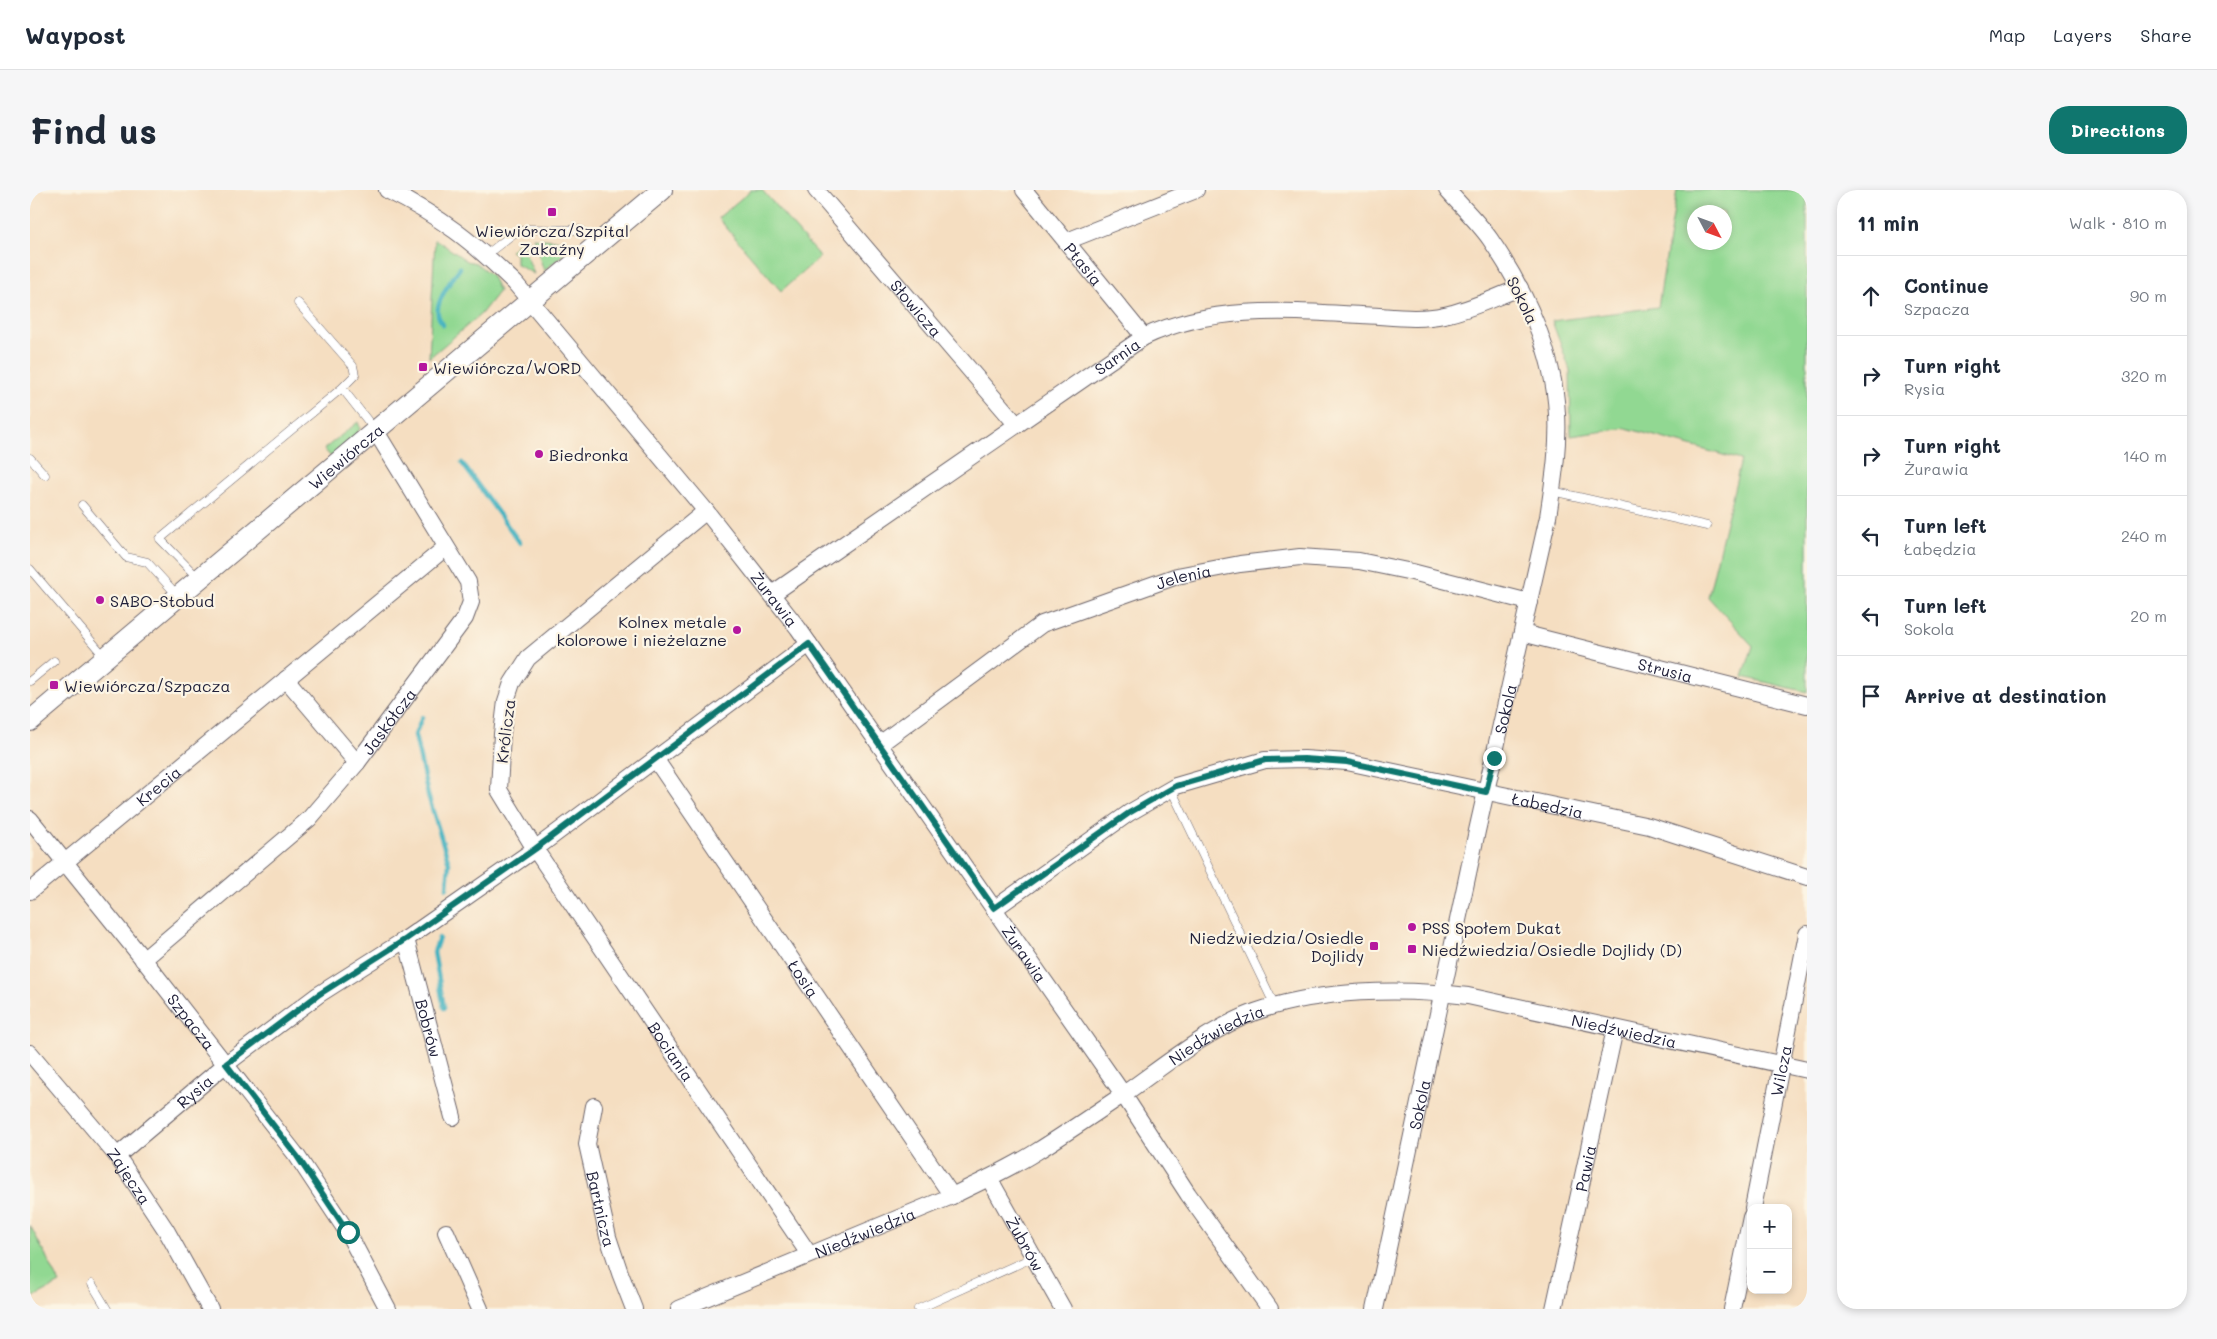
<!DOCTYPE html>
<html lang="en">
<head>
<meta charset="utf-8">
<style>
  body { margin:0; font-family:Mali,sans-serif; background:#f6f6f7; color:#1f2937 }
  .controls { position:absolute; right:15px; bottom:15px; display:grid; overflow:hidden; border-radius:10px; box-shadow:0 2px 8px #0003 }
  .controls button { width:45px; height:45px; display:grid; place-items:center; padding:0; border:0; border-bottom:1px solid #e0e1e3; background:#fff; color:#1f2937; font:25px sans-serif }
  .compass { position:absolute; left:1657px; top:15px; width:45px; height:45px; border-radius:50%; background:#fff; box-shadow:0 2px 8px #0003; rotate:131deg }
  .stop { position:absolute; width:15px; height:15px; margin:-11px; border:4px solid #0f766e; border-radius:50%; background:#fff }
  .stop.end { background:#0f766e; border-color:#fff; box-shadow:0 1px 5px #0008 }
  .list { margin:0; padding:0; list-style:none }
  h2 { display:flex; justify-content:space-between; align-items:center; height:65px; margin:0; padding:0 20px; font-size:21px }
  h2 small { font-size:16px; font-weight:400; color:#747a83 }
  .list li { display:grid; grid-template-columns:32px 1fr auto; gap:15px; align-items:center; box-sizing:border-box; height:80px; padding:0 20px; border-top:1px solid #e0e1e3 }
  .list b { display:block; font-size:19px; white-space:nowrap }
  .list p { margin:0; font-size:16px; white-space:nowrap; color:#747a83 }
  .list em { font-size:16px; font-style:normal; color:#747a83 }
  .icon { flex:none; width:28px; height:28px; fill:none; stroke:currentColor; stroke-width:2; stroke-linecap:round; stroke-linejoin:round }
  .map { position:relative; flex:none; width:1777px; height:1119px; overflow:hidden; border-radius:20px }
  header { display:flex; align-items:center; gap:30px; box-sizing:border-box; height:70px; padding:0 25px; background:#fff; border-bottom:1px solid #e0e1e3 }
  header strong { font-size:24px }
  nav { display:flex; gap:28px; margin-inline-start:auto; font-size:18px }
  .intro { display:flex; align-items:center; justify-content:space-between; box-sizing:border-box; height:120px; padding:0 30px }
  h1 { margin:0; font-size:35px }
  .button { padding:12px 22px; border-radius:20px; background:#0f766e; color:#fff; font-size:18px; font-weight:700 }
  main { display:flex; gap:30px; padding:0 30px }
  aside { flex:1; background:#fff; border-radius:20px; box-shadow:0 2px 8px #0003 }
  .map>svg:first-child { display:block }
  .green { fill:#91d892; stroke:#5a7d66; fill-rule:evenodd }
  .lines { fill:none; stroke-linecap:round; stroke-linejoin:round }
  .stream { stroke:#45b3c1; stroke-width:4.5 }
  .service-casing { stroke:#6c646a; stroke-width:9 }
  .minor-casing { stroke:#6c646a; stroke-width:18 }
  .tertiary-casing { stroke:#6c646a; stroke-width:22 }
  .service { stroke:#fff; stroke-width:8 }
  .minor { stroke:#fff; stroke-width:16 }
  .tertiary { stroke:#fff; stroke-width:20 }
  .route { stroke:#0f766e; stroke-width:6 }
  .poi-dot { fill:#b5179e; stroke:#fcf5e5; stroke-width:2 }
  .labels { text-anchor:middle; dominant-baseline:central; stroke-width:4.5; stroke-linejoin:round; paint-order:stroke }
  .poi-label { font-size:16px; fill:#22223b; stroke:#fcf5e5; text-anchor:start }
  .street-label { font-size:16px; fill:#22223b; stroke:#fcf5e5 }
</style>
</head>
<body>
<header>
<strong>Waypost</strong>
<nav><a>Map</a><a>Layers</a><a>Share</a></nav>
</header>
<div class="intro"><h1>Find us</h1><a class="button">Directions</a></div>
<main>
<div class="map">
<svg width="1777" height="1119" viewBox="0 0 1777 1119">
  <rect width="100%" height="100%" fill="#fcf5e5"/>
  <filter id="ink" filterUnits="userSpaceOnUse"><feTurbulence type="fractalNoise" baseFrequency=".02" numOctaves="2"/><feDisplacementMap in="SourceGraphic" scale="10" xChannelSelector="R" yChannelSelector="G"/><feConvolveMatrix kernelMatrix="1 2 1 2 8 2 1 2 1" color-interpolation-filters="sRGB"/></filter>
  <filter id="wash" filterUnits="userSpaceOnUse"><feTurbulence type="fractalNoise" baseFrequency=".0096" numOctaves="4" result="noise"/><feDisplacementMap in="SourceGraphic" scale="20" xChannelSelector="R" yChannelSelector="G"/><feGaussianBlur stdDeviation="1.12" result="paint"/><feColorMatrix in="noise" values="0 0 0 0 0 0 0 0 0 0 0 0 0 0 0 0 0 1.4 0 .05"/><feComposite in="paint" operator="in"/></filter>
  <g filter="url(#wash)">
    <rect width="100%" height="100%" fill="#f5dec1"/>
    <path class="green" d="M 721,0 L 732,0 L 790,67 L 751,101 L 688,28 Z
      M 1647,0 L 1777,0 L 1777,502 L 1713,487 L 1723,456 L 1678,407 L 1711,270 L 1596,238 L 1541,246 L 1540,180 L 1522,131 L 1628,117 ZM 1664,22 L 1694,22 L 1694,52 L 1664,52 Z
      M 497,48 L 498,51 L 492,54 L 504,84 L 486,74 L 486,64 L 480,61 L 488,53 Z
      M 503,48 L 536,51 L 535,57 L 537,61 L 514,81 Z
      M 405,49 L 437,71 L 446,73 L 461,85 L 469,101 L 451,124 L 399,168 Z
      M 328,232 L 330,238 L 326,246 L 301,267 L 294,259 Z
      M 0,1035 L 30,1093 L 0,1109 Z"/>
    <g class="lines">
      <path class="stream" d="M 413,135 C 412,132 408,128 408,124 C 405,112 423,87 430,78
        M 432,273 L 490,353
        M 392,527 L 385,545 L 386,550 L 398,605 L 419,673 L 417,698
        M 409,748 L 404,762 L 414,818"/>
    </g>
  </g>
  <g filter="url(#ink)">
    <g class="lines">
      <g class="service-casing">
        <path id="service" d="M 456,65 L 483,44 L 498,39 L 550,40 L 568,51
          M 268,113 L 323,176 L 325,185 L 312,198
          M 0,268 L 15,285
          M 1522,301 L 1677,336
          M 52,315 L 96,367 L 117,372 L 148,406
          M 0,379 L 74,466
          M 169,389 L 130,349 L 312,198 L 345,240
          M 0,491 L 24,471
          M 1141,599 L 1245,816
          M 62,1094 L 77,1119
          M 888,1119 L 1004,1067"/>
      </g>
      <g class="minor-casing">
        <g id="minor">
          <path id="s1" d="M 357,0 C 411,27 442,51 485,93 L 676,321 L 768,438 L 1093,904 L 1158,1004 L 1240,1119"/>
          <path id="s2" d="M 786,0 L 987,235"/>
          <path id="s3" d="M 994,0 L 1114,147"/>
          <path d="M 1037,51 L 1166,0"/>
          <path id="s4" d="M 676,321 L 498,468 L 482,493 L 476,511 L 472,544 L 469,600 L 505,659 L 779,1064"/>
          <path id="s5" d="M 742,404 L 1114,147 C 1182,115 1258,121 1331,125 C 1358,126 1388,131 1414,125 C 1440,120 1465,107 1490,98"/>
          <path id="s6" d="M 1492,443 L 1777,515"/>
          <path d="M 256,489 L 327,573"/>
          <path id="s7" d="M 850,554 L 1012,434 L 1147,386 L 1210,374 L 1270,367 L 1329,371 L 1382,382 L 1499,412"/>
          <path id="s8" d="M 626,570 L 922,1006"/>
          <path id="s9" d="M 0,629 L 117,774 L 267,966 L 318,1043 L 358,1119"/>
          <path id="s10" d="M 0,701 L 415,358"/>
          <path id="s11" d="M 964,719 L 1099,623 L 1146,596 L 1235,570 L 1274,569 L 1317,572 L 1619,636 L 1777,687"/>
          <path id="s12" d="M 376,749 L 423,927"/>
          <path id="s13" d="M 113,770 L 279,629 L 327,573 L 435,428 L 441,412 L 438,392 L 345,240"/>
          <path id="s14" d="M 0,863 L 87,966 L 136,1040 L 180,1119"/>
          <path id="s15" d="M 564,916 L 557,954 L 578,1047 L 590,1083 L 604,1119"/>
          <path id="s16" d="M 87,966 L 196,874 L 288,805 L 376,749 L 505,659 L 779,454"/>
          <path id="s17" d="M 959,988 L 1033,1119"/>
          <path id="s18" d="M 1723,1018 L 1777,744"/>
          <path d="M 416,1042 L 450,1119"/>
          <path id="s19" d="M 649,1119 L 922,1006 C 950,992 979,979 1006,962 C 1035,944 1063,925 1091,906 C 1134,876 1175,841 1225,822 C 1289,799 1371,798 1438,806 L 1777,880"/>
          <path id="s20" d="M 1345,1119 L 1447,641 L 1518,327 C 1523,293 1529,258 1527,224 C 1524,162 1495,100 1460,49 C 1448,32 1431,16 1417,0"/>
          <path id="s21" d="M 1524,1119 L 1585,839"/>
          <path d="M 1702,1119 L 1721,1027"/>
        </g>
      </g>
      <g class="tertiary-casing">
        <g id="tertiary">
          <path id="s22" d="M 0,531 L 632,0"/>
        </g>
      </g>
      <use href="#service" class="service"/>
      <use href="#minor" class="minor"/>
      <use href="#tertiary" class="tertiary"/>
    </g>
  </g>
  <g class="lines" filter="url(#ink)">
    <path class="route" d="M 318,1042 L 267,966 L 196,874 L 288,805 L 376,749 L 505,659 L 779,454 L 964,718 L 1099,623 L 1146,596 L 1235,570 L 1274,569 L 1317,572 L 1456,602 L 1464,568"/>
  </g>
  <g class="poi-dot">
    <rect x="517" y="17" width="10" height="10" rx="2.5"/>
    <rect x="388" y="172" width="10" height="10" rx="2.5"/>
    <circle cx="509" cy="264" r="5"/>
    <circle cx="70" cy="410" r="5"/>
    <circle cx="707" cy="440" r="5"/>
    <rect x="19" y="490" width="10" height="10" rx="2.5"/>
    <circle cx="1382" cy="737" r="5"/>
    <rect x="1339" y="751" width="10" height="10" rx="2.5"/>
    <rect x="1377" y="754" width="10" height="10" rx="2.5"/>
  </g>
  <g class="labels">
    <g class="poi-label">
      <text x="522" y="40" text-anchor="middle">Wiewiórcza/Szpital<tspan x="522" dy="18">Zakaźny</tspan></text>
      <text x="403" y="177">Wiewiórcza/WORD</text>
      <text x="519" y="264">Biedronka</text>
      <text x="80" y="410">SABO-Stobud</text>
      <text x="697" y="431" text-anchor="end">Kolnex metale<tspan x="697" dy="18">kolorowe i nieżelazne</tspan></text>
      <text x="34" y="495">Wiewiórcza/Szpacza</text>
      <text x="1392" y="737">PSS Społem Dukat</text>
      <text x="1334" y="747" text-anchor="end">Niedźwiedzia/Osiedle<tspan x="1334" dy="18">Dojlidy</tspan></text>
      <text x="1392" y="759">Niedźwiedzia/Osiedle Dojlidy (D)</text>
    </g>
    <g class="street-label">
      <text stroke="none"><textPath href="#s3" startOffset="95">Ptasia</textPath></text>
      <text transform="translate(1493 110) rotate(64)">Sokola</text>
      <text stroke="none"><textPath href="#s2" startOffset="155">Słowicza</textPath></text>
      <text stroke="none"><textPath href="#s5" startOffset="419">Sarnia</textPath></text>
      <text stroke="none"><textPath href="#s22" startOffset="412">Wiewiórcza</textPath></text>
      <text stroke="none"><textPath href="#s7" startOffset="351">Jelenia</textPath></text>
      <text stroke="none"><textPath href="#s1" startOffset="568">Żurawia</textPath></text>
      <text stroke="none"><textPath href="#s6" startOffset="148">Strusia</textPath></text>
      <text stroke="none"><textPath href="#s20" startOffset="614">Sokola</textPath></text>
      <text stroke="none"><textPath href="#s13" startOffset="344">Jaskółcza</textPath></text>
      <text transform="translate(475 541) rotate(-83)">Królicza</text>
      <text stroke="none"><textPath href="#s10" startOffset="166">Krecia</textPath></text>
      <text stroke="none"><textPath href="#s11" startOffset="600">Łabędzia</textPath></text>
      <text stroke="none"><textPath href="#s1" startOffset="1002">Żurawia</textPath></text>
      <text stroke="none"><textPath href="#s8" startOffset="264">Łosia</textPath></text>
      <text stroke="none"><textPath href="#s9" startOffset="259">Szpacza</textPath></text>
      <text stroke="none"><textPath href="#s12" startOffset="92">Bobrów</textPath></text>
      <text stroke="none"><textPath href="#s19" startOffset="1026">Niedźwiedzia</textPath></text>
      <text stroke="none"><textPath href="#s19" startOffset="606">Niedźwiedzia</textPath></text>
      <text stroke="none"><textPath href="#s4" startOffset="682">Bociania</textPath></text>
      <text stroke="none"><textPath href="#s18" startOffset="140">Wilcza</textPath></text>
      <text stroke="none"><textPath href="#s16" startOffset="101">Rysia</textPath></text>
      <text stroke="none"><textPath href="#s20" startOffset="209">Sokola</textPath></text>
      <text stroke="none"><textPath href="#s21" startOffset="144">Pawia</textPath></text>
      <text stroke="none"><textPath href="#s14" startOffset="158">Zajęcza</textPath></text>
      <text stroke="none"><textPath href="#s15" startOffset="105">Bartnicza</textPath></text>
      <text stroke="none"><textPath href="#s19" startOffset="201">Niedźwiedzia</textPath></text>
      <text stroke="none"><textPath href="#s17" startOffset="75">Żubrów</textPath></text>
    </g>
  </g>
</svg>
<div class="controls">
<button>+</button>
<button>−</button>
</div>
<svg class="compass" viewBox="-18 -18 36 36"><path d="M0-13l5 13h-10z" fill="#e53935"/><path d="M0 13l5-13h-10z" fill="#747a83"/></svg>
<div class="stop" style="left:318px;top:1042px"></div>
<div class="stop end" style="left:1464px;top:568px"></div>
</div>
<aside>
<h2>11 min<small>Walk · 810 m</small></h2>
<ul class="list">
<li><svg class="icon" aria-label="ahead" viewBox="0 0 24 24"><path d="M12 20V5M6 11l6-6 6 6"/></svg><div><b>Continue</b><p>Szpacza</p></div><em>90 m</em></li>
<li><svg class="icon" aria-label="right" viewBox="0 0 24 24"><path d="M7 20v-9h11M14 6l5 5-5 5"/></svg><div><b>Turn right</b><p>Rysia</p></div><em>320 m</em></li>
<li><svg class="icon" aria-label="right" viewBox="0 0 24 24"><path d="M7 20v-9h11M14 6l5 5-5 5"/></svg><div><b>Turn right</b><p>Żurawia</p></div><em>140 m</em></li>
<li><svg class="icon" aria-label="left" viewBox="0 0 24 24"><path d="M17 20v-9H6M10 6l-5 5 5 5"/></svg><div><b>Turn left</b><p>Łabędzia</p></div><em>240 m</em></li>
<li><svg class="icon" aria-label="left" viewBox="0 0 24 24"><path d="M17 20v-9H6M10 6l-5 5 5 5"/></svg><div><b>Turn left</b><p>Sokola</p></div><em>20 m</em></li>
<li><svg class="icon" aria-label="arrive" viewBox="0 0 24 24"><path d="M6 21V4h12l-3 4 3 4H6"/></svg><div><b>Arrive at destination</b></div></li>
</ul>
</aside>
</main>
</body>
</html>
